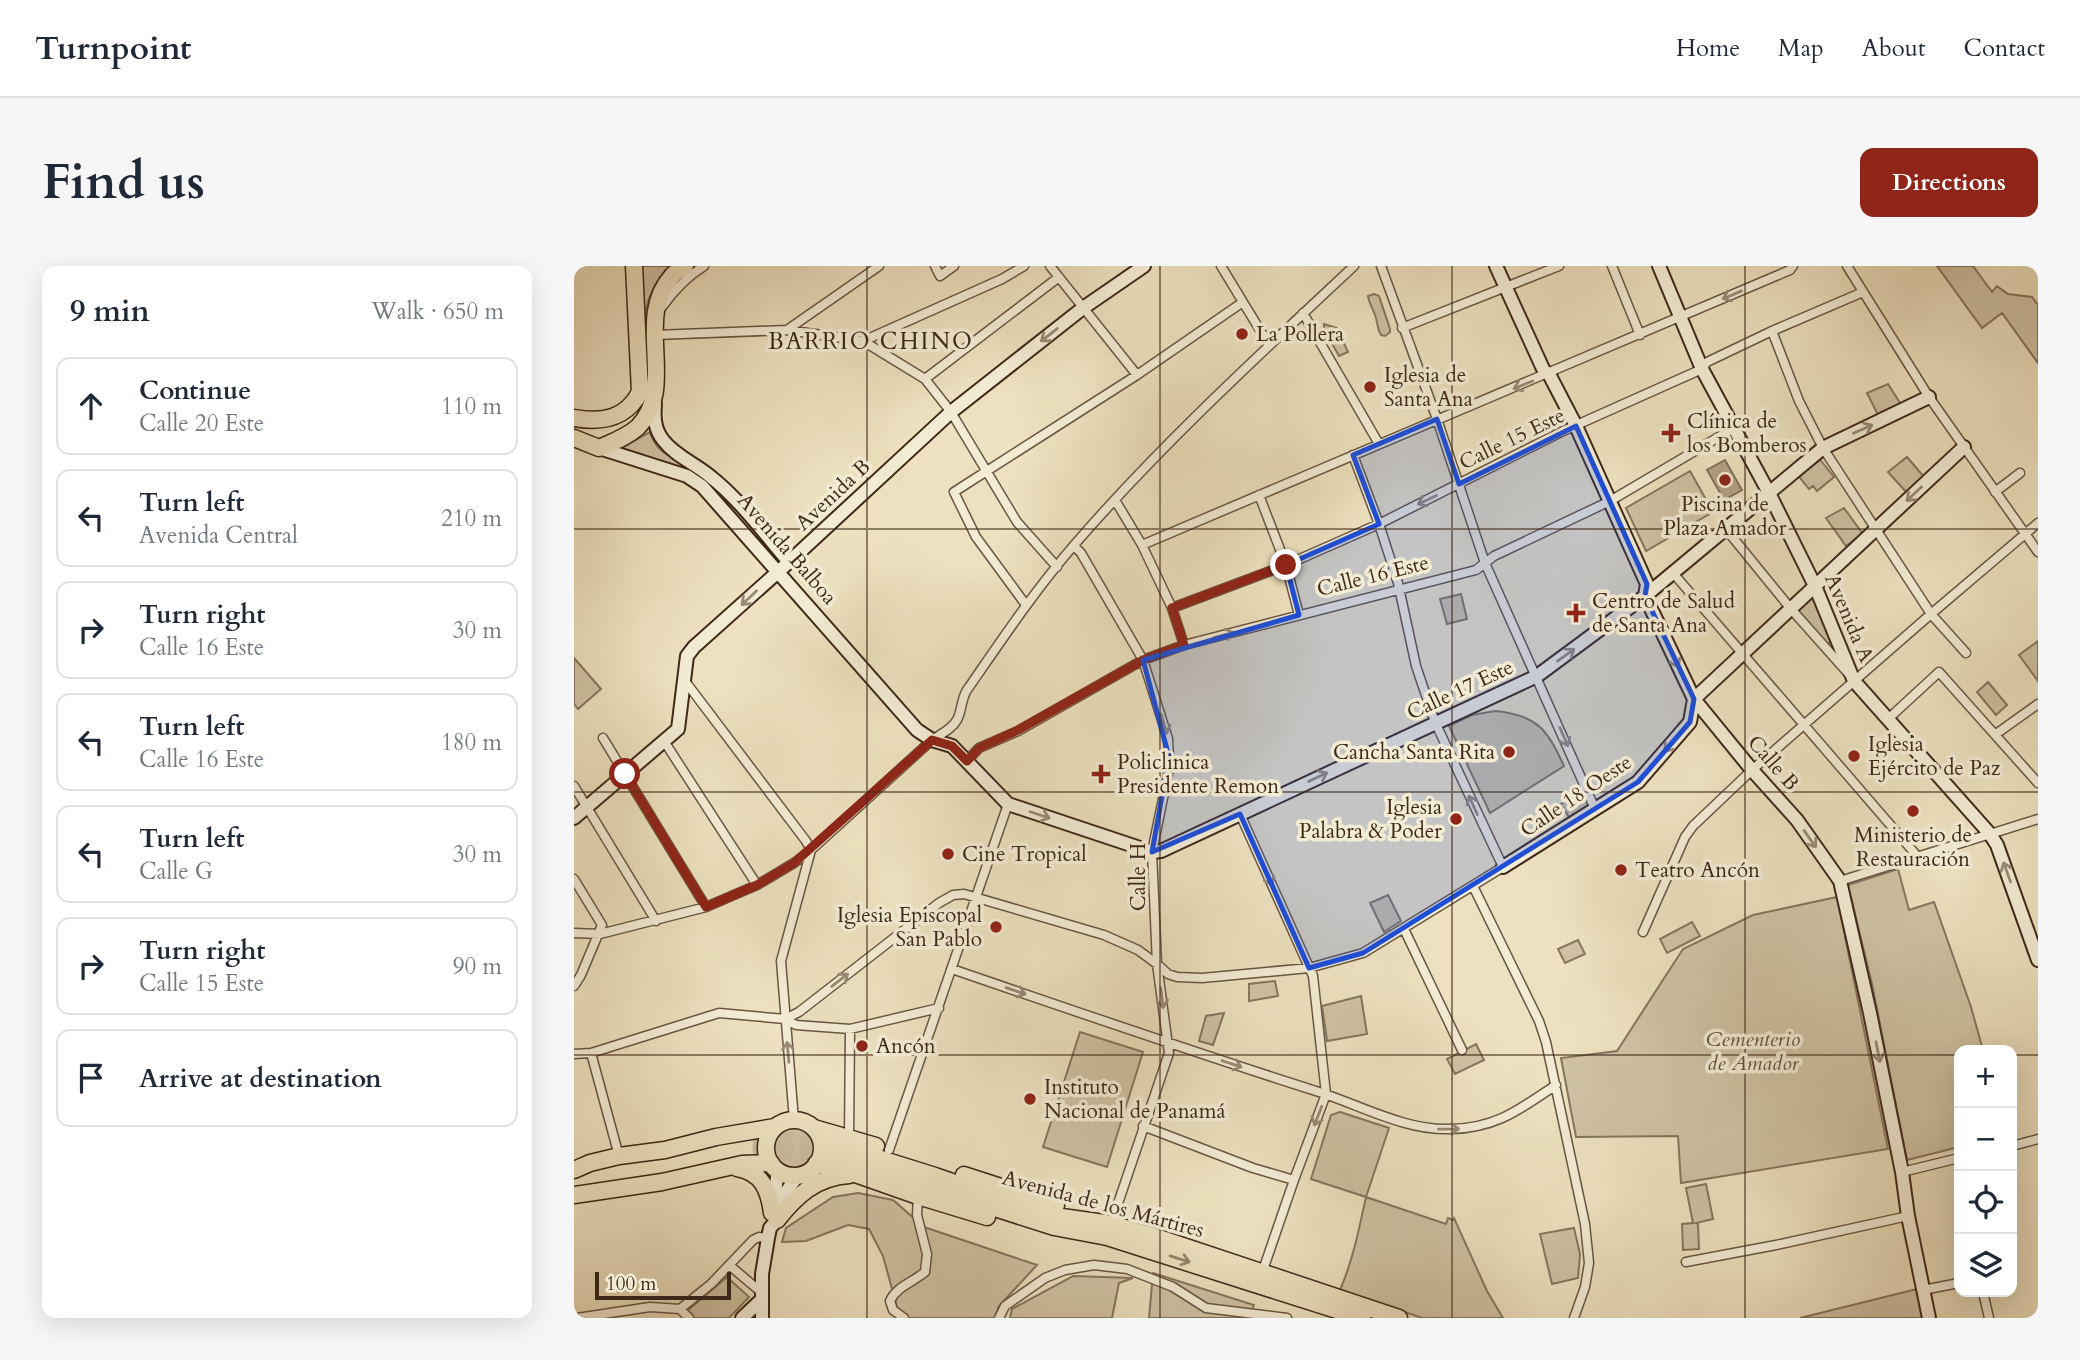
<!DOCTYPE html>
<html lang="en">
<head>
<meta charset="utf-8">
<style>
  body { margin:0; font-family:Cardo,serif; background:#f6f6f7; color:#1f2937 }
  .controls { position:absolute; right:21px; bottom:21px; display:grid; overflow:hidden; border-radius:14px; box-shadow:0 7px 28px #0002 }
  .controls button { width:63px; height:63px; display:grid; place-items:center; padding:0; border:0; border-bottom:2px solid #e0e1e3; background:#fff; color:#1f2937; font:35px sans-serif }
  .scale { position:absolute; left:21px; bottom:18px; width:136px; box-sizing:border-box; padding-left:7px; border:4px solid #3f2818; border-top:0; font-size:19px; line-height:24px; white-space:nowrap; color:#3f2818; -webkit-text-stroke:5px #f3ecd5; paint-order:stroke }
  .stop { position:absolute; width:21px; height:21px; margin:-16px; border:5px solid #8f2418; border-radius:50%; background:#fff }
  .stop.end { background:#8f2418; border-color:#fff; box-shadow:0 2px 7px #0008 }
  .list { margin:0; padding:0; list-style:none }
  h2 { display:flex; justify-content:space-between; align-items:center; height:91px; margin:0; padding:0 28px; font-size:30px }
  h2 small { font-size:23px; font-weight:400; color:#747a83 }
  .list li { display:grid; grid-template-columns:46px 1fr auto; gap:21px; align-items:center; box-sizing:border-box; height:98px; margin:0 14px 14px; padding:0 14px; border:2px solid #e0e1e3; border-radius:14px }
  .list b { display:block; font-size:26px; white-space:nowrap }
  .list p { margin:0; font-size:23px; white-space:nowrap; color:#747a83 }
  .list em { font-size:23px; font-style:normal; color:#747a83 }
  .icon { flex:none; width:38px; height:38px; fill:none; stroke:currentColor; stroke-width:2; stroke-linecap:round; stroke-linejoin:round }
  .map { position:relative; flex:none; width:1464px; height:1052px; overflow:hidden; border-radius:14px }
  header { display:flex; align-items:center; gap:42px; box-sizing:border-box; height:98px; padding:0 35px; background:#fff; border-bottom:2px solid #e0e1e3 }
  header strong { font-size:33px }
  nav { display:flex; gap:38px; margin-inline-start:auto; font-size:24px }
  .intro { display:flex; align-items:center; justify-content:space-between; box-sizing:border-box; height:168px; padding:0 42px }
  h1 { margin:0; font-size:49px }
  .button { padding:18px 32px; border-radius:14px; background:#8f2418; color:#fff; font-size:24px; font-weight:700 }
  main { display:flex; gap:42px; padding:0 42px }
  aside { flex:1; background:#fff; border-radius:14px; box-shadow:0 7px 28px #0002 }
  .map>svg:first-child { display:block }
  .green { fill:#cfc2a3; stroke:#87755e; stroke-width:2 }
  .water { fill:#b2a286; stroke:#84715a; stroke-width:2 }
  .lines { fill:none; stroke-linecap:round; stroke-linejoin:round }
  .highway-tunnel { stroke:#cabc9e; stroke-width:16; stroke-dasharray:16 8; stroke-linecap:butt }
  .street-casing { stroke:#6a5642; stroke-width:11 }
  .secondary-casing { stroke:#3f2818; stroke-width:16 }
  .highway-casing { stroke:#3f2818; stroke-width:19 }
  .street { stroke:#f3ecd5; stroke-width:8 }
  .secondary { stroke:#f3ecd5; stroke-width:12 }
  .highway { stroke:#ede1bf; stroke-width:16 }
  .oneway { stroke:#998a76 }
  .oneway2 { stroke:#96846c }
  .route { stroke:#8f2418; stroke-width:9 }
  .marked { fill:#1d4ed8; fill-opacity:0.2; stroke:#1d4ed8; stroke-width:5; stroke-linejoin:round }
  .grid { fill:none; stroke:#3f2818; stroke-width:2; stroke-opacity:0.55 }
  .poi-dot { fill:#8f2418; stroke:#f3ecd5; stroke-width:2.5 }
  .labels { text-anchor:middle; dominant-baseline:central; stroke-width:7; stroke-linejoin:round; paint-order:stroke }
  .poi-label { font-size:21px; fill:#3f2818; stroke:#f3ecd5; text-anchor:start }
  .street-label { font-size:21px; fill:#3f2818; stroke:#f3ecd5 }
  .park-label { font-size:21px; font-style:italic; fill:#634e3b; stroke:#f3ecd5 }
  .neighbourhood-label { font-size:23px; letter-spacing:2px; fill:#3f2818; stroke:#f3ecd5 }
</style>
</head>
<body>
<header>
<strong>Turnpoint</strong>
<nav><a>Home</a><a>Map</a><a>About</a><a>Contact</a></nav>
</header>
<div class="intro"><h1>Find us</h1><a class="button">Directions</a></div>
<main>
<aside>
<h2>9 min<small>Walk · 650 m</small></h2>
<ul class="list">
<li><svg class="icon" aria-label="ahead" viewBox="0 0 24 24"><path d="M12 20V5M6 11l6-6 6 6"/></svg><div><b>Continue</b><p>Calle 20 Este</p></div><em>110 m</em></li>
<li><svg class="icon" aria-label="left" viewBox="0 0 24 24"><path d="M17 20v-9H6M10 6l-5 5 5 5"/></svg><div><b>Turn left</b><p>Avenida Central</p></div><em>210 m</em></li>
<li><svg class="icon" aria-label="right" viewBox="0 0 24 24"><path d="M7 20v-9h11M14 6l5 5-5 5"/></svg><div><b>Turn right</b><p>Calle 16 Este</p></div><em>30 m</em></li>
<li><svg class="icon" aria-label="left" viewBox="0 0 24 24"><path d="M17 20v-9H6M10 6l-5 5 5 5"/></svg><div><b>Turn left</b><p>Calle 16 Este</p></div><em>180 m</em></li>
<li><svg class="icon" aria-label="left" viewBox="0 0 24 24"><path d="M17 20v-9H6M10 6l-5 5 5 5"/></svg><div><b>Turn left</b><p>Calle G</p></div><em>30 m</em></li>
<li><svg class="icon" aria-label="right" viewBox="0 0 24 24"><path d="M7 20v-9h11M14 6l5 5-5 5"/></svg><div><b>Turn right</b><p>Calle 15 Este</p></div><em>90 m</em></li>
<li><svg class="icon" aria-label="arrive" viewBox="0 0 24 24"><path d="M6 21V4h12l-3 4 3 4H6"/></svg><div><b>Arrive at destination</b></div></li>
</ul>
</aside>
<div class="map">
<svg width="1464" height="1052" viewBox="0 0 1464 1052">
  <rect width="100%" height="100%" fill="#ede1bf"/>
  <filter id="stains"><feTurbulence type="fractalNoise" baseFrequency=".00286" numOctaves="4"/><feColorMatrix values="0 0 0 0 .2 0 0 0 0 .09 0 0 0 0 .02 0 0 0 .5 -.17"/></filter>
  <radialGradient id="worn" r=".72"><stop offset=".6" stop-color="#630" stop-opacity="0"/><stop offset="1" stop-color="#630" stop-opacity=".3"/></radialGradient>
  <path class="green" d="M 67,0 L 95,0 C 78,20 73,33 69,58 Z
    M 1363,0 L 1399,0 L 1418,26 L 1423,20 L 1434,28 L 1458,31 L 1464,39 L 1464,97 L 1428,47 L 1408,62 Z
    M 800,28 L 805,30 L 816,63 L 816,66 L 811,70 L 807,69 C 803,63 804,59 802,52 C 800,44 795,38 794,30 Z
    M 750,58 L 763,62 L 774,86 L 765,90 L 750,63 Z
    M 1314,118 L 1328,140 L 1305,151 L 1293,127 Z
    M 76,166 C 82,189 103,192 120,206 L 119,208 L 97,198 L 48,182 Z
    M 1244,191 L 1260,211 L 1243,225 L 1239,220 L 1235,223 L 1223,208 Z
    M 1333,191 L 1351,212 L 1334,228 L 1314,206 Z
    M 1116,205 L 1139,246 L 1072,285 L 1052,242 Z
    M 141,222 L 173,256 L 202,290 L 198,291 L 140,227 L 139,225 Z
    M 1270,242 L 1289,268 L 1272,280 L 1252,252 Z
    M 887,328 L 893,353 L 873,358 L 866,333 Z
    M 1238,330 L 1258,374 L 1253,379 L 1223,346 Z
    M 1464,375 L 1464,415 L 1445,389 Z
    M 0,392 L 27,423 L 4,443 L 0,438 Z
    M 1414,416 L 1433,439 L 1422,449 L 1403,426 Z
    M 921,445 C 963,449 973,463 990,500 L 916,547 L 875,460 L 898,449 Z
    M 1006,526 L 1014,537 L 1012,543 L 996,553 L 987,538 Z
    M 1324,603 L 1335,644 L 1360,636 L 1397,741 L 1409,784 L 1385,784 L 1385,881 L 1333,894 L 1298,718 L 1274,619 Z
    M 814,629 L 827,655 L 810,666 L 796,637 Z
    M 1263,631 L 1314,883 L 1107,917 L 1104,870 L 1002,871 L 987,792 L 1043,785 L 1109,683 L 1179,649 Z
    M 1118,656 L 1126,670 L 1093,687 L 1086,673 Z
    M 1004,674 L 1011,688 L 991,697 L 984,683 Z
    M 701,715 L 704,730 L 675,735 L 675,718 Z
    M 787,730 L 793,768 L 753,775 L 748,740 Z
    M 650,747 L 639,779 L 625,775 L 632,750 Z
    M 506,766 L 569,786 L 533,901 L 469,881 Z
    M 902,778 L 910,794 L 881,808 L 873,793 Z
    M 766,846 L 815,862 L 792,931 L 872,958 L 874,952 L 879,954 L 880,952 L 913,1025 L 929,1052 L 848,1052 L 766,1024 C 779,994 785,963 792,931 L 737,913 L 757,849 Z
    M199 882a21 21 0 1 1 42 0a21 21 0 1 1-42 0Z
    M 1132,918 L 1139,953 L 1122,957 L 1124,958 L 1125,983 L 1109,984 L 1108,958 L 1119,957 L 1112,922 Z
    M 284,927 L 319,934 L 350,961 L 463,999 L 425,1040 L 421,1052 L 326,1052 L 309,990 L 295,963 L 274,959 L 232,975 L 208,976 L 212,962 L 259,931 Z
    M 1000,962 L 1006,988 L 1004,1012 L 978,1018 L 966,968 Z
    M 579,1007 L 680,1039 L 674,1052 L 575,1052 Z
    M 499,1010 L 559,1012 L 545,1017 L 538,1052 L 436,1052 L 438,1043 Z
    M 153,1011 L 175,1031 L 155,1052 L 119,1052 L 112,1046 Z
    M 1343,1023 L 1350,1052 L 1226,1052 Z"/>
  <path class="water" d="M 1151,194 L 1168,224 L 1150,234 L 1133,204 Z"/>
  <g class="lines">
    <path class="highway-tunnel" d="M 179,876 L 216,873 L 262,879
      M 179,887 L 203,885 L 259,890"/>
    <g class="street-casing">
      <path id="street" d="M 361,0 L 366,10 L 380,0
        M 476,0 L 563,109
        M 647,0 L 695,79
        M 807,0 L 863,153 L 911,297 L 1021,543
        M 1038,0 L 1066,69
        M 1273,0 L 1355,131 L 1464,286
        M 88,41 C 100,24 112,11 130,0
        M 729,47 L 805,178
        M 828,62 L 985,0
        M 213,64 L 305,0
        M 1198,65 L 1225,135 L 1249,182 L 1357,348 L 1392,387
        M 81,69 L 213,64 L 289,75 L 351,113 L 377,146 L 443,256 L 483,301
        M 289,75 L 428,13 L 450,0
        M 351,113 L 485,11
        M 1421,226 L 1446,207
        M 685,229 L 712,299 L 725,349
        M 541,234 L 568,279 L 598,342 L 610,379
        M 1151,262 L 1217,343 L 1274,407
        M 568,279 C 784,186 1001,97 1216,4 L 1219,0
        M 500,280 L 507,287 L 569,394 L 594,473 L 595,491 L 594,508 L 578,586 L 583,698 L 595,787 L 537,958
        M 1099,307 L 1344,591
        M 452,339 L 402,271 L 380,226 L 563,109 L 669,36
        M 598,342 L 712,299 L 805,258 L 987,166 L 1128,103 L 1133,96 L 1198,65 L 1289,26
        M 111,415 L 232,575 L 237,584
        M 1314,453 L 1365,406 L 1464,517
        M 1422,468 L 1464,438
        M 29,472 L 132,641
        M 90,475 L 183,619
        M 393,495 L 405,482 L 444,465 L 569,394 L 610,379 L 902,304 L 920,290 L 1036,235 L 1160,162
        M 0,520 L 82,655
        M 666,548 L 739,710 L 752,828 L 720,914 L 688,1007
        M 0,613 L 28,659 L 7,709 L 0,720
        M 1266,615 L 1464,553
        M 899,620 L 965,755 L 972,776 L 1011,958 L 1015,997 L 1011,1021 L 1000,1052
        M 830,663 L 888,784
        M 1069,666 L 1111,571 L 1119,560 L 1178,504 L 1357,348 L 1464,257
        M 0,667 L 26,668 L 132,641 L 183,619 L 220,597 L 237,584 L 358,474 C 367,468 378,463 383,454 C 388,445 387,433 393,424 C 427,375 461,324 501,278 C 586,180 685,89 780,0
        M 378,703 C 500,745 622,787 745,826 C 788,840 832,865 877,863 C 923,862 946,843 982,819
        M 211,753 L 225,746 L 365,637 L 379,629 L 390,628 L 530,669 L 564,684 L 583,698 L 594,708 L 603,711 L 628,712 L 735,702 L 789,687 L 929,601 L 861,456 L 842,400 L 824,317 L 805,258 L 779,189
        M 17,787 L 45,890
        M 0,788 L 17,787 L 145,747 L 211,753 L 222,759 L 276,763 L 365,742
        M 220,854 L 207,695 L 237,584
        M 569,860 L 679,902 L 720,914
        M 275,872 L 276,763
        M 1438,880 L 1464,873
        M 315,884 L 434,538
        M 1328,906 L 1385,892
        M 1112,996 L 1202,979 L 1334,950
        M 155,999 L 187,1026
        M 1349,1024 L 1385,1017
        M 1409,1026 L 1415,1052
        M 106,1043 L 137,1018 L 179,974 L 185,971 L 194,972
        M 3,1052 L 76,1041 L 106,1043 L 115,1052
        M 330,1052 L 319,1044 L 316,1035 C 322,1021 339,1016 351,1006 L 353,988 L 343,949 L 344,930
        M 425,1052 L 431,1040 L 471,1012 L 491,1004 L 520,999 L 553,1003 L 599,1021 L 632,1042 L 713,1052"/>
    </g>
    <g class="secondary-casing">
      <path id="secondary" d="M 922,0 L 970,105 L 975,108 L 1002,160 L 1073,318 L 1071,330 L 1120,433 L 1178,504 L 1223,554 L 1266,615 L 1296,747 L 1328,906 L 1334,950 L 1355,1052
        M 1085,0 L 1128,103 L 1195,227 L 1241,320 L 1280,415 L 1416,568 L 1423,579 L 1464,694
        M 81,138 C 80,150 80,163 89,174 C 101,190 122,198 137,211 C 167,235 190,267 215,296
        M 25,182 L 113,210 L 128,220 L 343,464 L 358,474 L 378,480 L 434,538 L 578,586 L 587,585 L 963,410 L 1071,330 L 1249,182 L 1355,131
        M 0,552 L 104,463 L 113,390 L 120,381 L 215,296 L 377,146 L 509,42 L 570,0
        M 929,601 L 1064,516 L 1116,456 L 1120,433 L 1390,181
        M 199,942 L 204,904
        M 168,1052 L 187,1034
        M 188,1052 L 188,1008 L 194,972 L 196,962 L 203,954 L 210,929 L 224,909"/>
    </g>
    <g class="highway-casing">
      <path id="highway" d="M 0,152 C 28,157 52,153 66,126 L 60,0
        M 0,172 L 25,182 C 39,176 53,171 64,161 C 104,120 59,53 98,10 C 101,6 107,3 111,0
        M192 882a28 28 0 1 1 56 0a28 28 0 1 1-56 0Z
        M 240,862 L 302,880
        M 262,879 L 361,910 L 450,941 L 488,951 L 537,958 L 585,972 L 825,1052
        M 259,890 L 480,961 L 533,971 L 788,1052
        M 242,898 L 267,903 L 344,930 L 413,951
        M 163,902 C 188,906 195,924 198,947
        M 0,904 L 16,897 L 45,890 L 91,884 L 142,871 L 201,861
        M 390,909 L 482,939
        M 0,929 L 88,916 L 168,898 L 197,897
        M 203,954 C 222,930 242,911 275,909"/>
    </g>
    <use href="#street" class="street"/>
    <use href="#secondary" class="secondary"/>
    <use href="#highway" class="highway"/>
  </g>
  <defs><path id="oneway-shaft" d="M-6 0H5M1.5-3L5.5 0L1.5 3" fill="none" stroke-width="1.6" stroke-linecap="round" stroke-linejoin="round" transform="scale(1.75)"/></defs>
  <g class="oneway">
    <use href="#oneway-shaft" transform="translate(1158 29) rotate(157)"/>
    <use href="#oneway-shaft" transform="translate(475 69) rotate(142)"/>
    <use href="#oneway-shaft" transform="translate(949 119) rotate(158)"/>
    <use href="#oneway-shaft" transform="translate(1289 163) rotate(-24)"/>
    <use href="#oneway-shaft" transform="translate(1340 228) rotate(137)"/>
    <use href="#oneway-shaft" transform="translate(853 234) rotate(154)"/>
    <use href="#oneway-shaft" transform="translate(175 332) rotate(137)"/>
    <use href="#oneway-shaft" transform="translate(650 369) rotate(-15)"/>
    <use href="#oneway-shaft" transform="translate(992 389) rotate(-36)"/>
    <use href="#oneway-shaft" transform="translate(1100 392) rotate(64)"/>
    <use href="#oneway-shaft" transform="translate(590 458) rotate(74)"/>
    <use href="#oneway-shaft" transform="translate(990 471) rotate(66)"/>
    <use href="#oneway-shaft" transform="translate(1097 478) rotate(131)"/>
    <use href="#oneway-shaft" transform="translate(744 511) rotate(-25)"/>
    <use href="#oneway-shaft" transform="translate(899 539) rotate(-115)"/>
    <use href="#oneway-shaft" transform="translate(466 549) rotate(18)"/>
    <use href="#oneway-shaft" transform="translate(1236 573) rotate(55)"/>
    <use href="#oneway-shaft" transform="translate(1433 606) rotate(-110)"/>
    <use href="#oneway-shaft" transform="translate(694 610) rotate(66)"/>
    <use href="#oneway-shaft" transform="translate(266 714) rotate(-38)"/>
    <use href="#oneway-shaft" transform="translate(442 725) rotate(19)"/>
    <use href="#oneway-shaft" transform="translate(588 732) rotate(83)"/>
    <use href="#oneway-shaft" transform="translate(214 786) rotate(-95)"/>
    <use href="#oneway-shaft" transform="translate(1304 786) rotate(79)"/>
    <use href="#oneway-shaft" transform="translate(658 798) rotate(18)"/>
    <use href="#oneway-shaft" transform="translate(744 850) rotate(111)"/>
    <use href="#oneway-shaft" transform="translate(875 863) rotate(-1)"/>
  </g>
  <use class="oneway2" href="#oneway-shaft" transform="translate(606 993) rotate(17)"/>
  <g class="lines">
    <path class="route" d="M 51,508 L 132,641 L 183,619 L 220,597 L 358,474 L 378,480 L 393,495 L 405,482 L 444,464 L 569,394 L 610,379 L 598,342 L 712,299"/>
  </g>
  <path class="marked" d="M 863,153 L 885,218 L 1002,160 L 1073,318 L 1071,330 L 1120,433 L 1116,456 L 1064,516 L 789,687 L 735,702 L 666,548 L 578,586 L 595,491 L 569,394 L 725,349 L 712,299 L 805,258 L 779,189 Z"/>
  <path class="grid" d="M 293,0 L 293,1052M 586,0 L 586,1052M 878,0 L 878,1052M 1171,0 L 1171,1052M 0,263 L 1464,263M 0,526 L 1464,526M 0,789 L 1385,789M 1438,789 L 1464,789"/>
  <g class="poi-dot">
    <circle cx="668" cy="68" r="7"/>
    <circle cx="796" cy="121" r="7"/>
    <path d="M1093.5 156.5h7v7h7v7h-7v7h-7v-7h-7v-7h7z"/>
    <circle cx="1151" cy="214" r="7"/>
    <path d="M998.5 336.5h7v7h7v7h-7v7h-7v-7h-7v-7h7z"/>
    <circle cx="935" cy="486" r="7"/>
    <circle cx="1280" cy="490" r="7"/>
    <path d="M523.5 497.5h7v7h7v7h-7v7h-7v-7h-7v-7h7z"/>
    <circle cx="1339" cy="545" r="7"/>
    <circle cx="882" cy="553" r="7"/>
    <circle cx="374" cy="588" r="7"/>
    <circle cx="1047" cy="604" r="7"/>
    <circle cx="422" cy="661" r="7"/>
    <circle cx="288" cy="780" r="7"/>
    <circle cx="456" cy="833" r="7"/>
  </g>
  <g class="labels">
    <g class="poi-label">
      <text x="682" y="68">La Pollera</text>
      <text x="810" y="109">Iglesia de<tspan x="810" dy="24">Santa Ana</tspan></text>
      <text x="1113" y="155">Clínica de<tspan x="1113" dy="24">los Bomberos</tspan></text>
      <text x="1151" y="238" text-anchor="middle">Piscina de<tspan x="1151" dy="24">Plaza Amador</tspan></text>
      <text x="1018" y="335">Centro de Salud<tspan x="1018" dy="24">de Santa Ana</tspan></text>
      <text x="1294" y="478">Iglesia<tspan x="1294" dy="24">Ejército de Paz</tspan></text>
      <text x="921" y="486" text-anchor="end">Cancha Santa Rita</text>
      <text x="543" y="496">Policlinica<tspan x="543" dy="24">Presidente Remon</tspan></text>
      <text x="868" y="541" text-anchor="end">Iglesia<tspan x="868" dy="24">Palabra &amp; Poder</tspan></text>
      <text x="1339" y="569" text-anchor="middle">Ministerio de<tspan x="1339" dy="24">Restauración</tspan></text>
      <text x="388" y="588">Cine Tropical</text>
      <text x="1061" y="604">Teatro Ancón</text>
      <text x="408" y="649" text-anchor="end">Iglesia Episcopal<tspan x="408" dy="24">San Pablo</tspan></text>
      <text x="302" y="780">Ancón</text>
      <text x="470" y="821">Instituto<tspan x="470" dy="24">Nacional de Panamá</tspan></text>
    </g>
    <g class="street-label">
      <text transform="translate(938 173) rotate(-26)">Calle 15 Este</text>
      <text transform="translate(259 229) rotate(-43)">Avenida B</text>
      <text transform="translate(213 283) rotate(49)">Avenida Balboa</text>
      <text transform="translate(799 310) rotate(-14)">Calle 16 Este</text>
      <text transform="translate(1275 352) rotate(67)">Avenida A</text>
      <text transform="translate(886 424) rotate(-25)">Calle 17 Este</text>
      <text transform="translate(1199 497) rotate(49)">Calle B</text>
      <text transform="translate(1002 530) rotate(-34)">Calle 18 Oeste</text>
      <text transform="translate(564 611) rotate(-90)">Calle H</text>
      <text transform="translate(529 938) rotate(15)">Avenida de los Mártires</text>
    </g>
    <g class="park-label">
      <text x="1179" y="773">Cementerio<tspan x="1179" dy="24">de Amador</tspan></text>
    </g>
    <g class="neighbourhood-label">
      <text x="297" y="75">BARRIO CHINO</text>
    </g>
  </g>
  <rect width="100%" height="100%" filter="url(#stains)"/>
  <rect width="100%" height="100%" fill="url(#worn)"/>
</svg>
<div class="controls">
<button>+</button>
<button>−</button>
<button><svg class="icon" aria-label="locate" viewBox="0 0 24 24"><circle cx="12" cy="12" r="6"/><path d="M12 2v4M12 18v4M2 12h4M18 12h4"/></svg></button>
<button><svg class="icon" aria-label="layers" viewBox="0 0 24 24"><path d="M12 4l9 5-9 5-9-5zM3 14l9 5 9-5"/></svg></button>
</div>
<div class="scale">100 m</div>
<div class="stop" style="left:51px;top:508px"></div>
<div class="stop end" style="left:712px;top:299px"></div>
</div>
</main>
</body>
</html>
